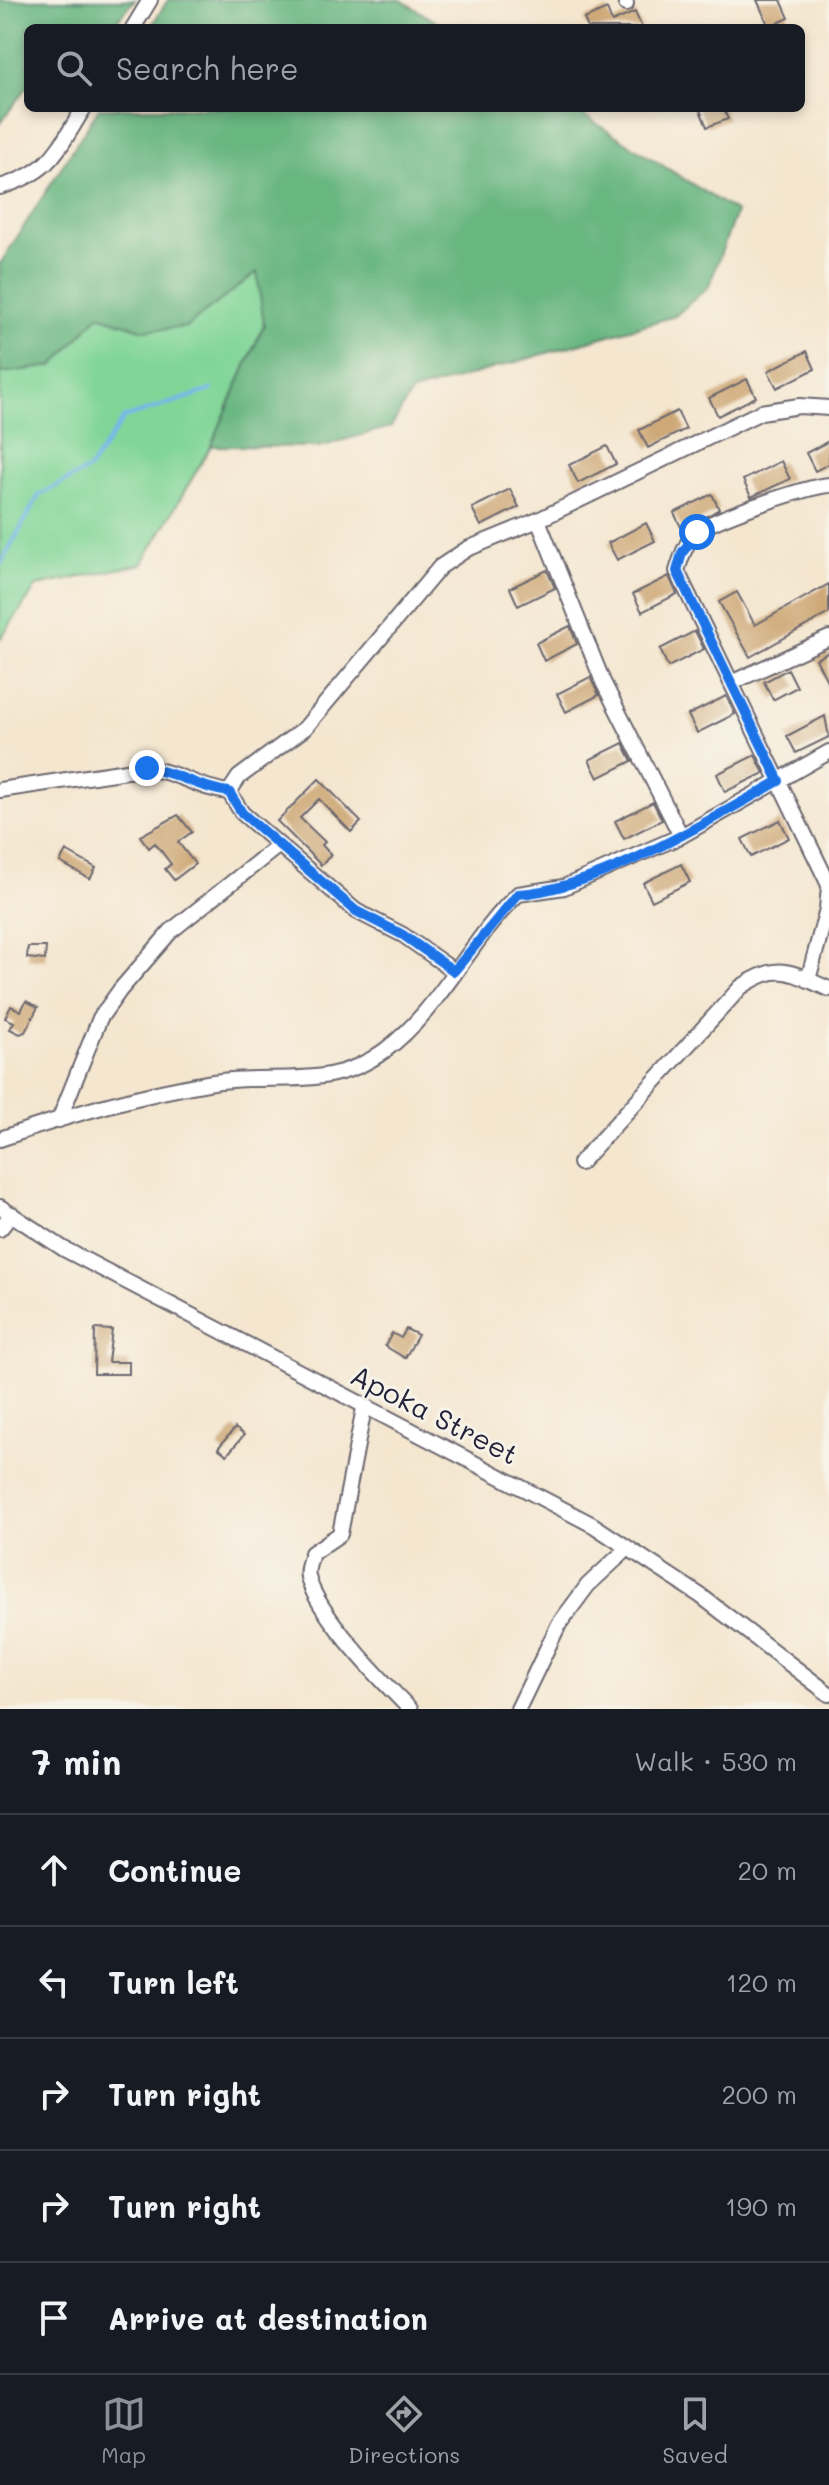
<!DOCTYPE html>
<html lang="en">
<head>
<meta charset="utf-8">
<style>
  body { margin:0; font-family:Mali,sans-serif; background:#20242c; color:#f1f3f6 }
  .stop { position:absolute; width:24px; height:24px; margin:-18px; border:6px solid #1a73e8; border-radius:50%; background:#fff }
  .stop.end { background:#1a73e8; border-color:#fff; box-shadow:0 2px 8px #0008 }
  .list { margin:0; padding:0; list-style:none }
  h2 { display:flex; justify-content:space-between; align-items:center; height:104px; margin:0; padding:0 32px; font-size:34px }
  h2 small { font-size:26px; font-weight:400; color:#9ea1a6 }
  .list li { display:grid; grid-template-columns:52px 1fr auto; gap:24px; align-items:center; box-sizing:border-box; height:112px; padding:0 32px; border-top:2px solid #363941 }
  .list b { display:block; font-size:30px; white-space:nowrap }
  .list em { font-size:26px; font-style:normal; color:#9ea1a6 }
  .icon { flex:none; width:44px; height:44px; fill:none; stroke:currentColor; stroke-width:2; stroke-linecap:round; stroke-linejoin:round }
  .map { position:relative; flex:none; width:829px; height:1709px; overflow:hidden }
  .search { position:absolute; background:#171b24; box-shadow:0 4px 12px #0003; left:24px; right:24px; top:24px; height:88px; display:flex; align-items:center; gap:20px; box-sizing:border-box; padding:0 28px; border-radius:12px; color:#9ea1a6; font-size:30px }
  .sheet { height:664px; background:#171b24 }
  nav { display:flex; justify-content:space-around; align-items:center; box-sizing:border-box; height:112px; border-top:2px solid #363941; background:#171b24; font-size:22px; color:#9ea1a6 }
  nav a { display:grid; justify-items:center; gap:4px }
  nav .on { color:#8c9099 }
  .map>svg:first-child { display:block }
  .green { fill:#80d597; stroke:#517c69; stroke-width:2 }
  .forest { fill:#68b680; stroke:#456c5e; stroke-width:2 }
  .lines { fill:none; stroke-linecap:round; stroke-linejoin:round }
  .stream { stroke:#75b7ea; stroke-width:4 }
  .building { fill:#cea877 }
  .street-casing { stroke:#6c676f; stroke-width:18 }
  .street { stroke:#fff; stroke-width:14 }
  .route { stroke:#1a73e8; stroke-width:10 }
  .labels { text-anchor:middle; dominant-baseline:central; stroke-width:6; stroke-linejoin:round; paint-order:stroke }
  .street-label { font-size:28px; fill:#22223b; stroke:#f7f3e8 }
</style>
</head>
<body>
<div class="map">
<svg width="829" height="1709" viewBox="0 0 829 1709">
  <rect width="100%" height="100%" fill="#f7f3e8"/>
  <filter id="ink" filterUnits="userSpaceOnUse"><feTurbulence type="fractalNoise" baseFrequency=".0125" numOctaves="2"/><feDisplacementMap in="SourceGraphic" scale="16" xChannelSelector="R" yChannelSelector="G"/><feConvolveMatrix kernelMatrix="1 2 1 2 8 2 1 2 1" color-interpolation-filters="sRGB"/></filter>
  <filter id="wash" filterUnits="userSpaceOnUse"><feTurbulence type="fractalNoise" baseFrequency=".006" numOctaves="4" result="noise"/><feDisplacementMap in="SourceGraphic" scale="32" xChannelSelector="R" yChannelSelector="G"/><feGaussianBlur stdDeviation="1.8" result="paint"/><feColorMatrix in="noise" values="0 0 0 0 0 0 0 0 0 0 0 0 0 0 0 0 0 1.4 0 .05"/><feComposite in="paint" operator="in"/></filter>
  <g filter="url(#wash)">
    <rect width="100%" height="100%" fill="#f4e6cf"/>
    <path class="green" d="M 257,272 L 264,324 L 211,446 L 142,564 L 37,586 L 0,639 L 0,373 L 53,366 L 98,315 L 144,330 L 186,327 Z"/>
    <path class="forest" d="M 0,0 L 135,0 L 110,28 L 28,28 L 28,86 L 0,123 Z
      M 168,0 L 401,0 L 446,28 L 150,28 Z
      M 99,108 L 572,108 L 736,212 L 709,286 L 675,316 L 412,392 L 391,427 L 319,447 L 211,446 L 264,325 L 257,272 L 186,327 L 144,330 L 99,315 L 53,366 L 0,373 L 0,264 Z"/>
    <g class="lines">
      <path class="stream" d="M 0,565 L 39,495 L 89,469 L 124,418 L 211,390"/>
    </g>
    <g id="blocks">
      <path class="building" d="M 757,0 L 781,0 L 789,18 L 769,27 Z
        M 607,9 L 612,22 L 635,12 L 642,28 L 588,28 L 584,19 Z
        M 699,108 L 723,108 L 728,119 L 707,127 Z
        M 807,351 L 815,369 L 777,388 L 768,371 Z
        M 747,379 L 756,397 L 718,416 L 709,398 Z
        M 677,411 L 686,429 L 648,448 L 639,430 Z
        M 829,441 L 829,464 L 815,471 L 806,453 Z
        M 607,446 L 616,464 L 578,483 L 569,465 Z
        M 781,461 L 790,479 L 751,497 L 743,480 Z
        M 510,489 L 519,507 L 481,526 L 472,508 Z
        M 712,494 L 719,509 L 683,531 L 674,513 Z
        M 646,523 L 655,541 L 617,560 L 608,543 Z
        M 547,570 L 555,588 L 518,606 L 510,588 Z
        M 669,576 L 677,594 L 642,612 L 633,594 Z
        M 829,584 L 829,613 L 750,657 L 719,602 L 737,592 L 755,625 Z
        M 570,626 L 577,644 L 544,661 L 536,643 Z
        M 695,631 L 704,649 L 668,667 L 660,649 Z
        M 829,652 L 829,685 L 816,659 Z
        M 788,669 L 797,687 L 773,700 L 764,682 Z
        M 590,677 L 599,695 L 566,712 L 557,694 Z
        M 726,696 L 735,714 L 697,733 L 688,715 Z
        M 825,716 L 829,737 L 796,753 L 787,736 Z
        M 623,743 L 632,761 L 598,778 L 589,760 Z
        M 755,755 L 764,773 L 725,792 L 717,774 Z
        M 319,779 L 361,822 L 351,832 L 319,799 L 300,818 L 325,842 L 322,845 L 331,855 L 321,865 L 277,821 Z
        M 653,802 L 662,820 L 624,839 L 615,821 Z
        M 178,815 L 192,832 L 178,842 L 195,864 L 174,880 L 165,869 L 171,864 L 155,843 L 149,848 L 140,836 Z
        M 780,820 L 789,838 L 751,857 L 742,839 Z
        M 66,851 L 96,868 L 90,879 L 60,862 Z
        M 681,864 L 690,882 L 652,901 L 643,883 Z
        M 28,947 L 46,947 L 45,960 L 27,958 Z
        M 26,1001 L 38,1007 L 25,1032 L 20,1034 L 10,1029 L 14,1022 L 5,1018 L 11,1006 L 21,1011 Z
        M 95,1329 L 112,1330 L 108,1362 L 129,1362 L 129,1374 L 94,1374 Z
        M 406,1329 L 418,1335 L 405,1358 L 385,1346 L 392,1333 L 401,1338 Z
        M 235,1428 L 244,1435 L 227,1455 L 218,1448 Z"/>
    </g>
  </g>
  <g filter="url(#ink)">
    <use href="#blocks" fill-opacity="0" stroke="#6c676f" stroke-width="2"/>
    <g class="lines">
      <g class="street-casing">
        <path id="street" d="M 625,0 L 626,4
          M 133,28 L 150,0
          M 0,187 C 52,171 56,152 84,108
          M 829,485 C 806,487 714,518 697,532 C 686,541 681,558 677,571 L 829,885
          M 538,520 L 603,682 L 681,836
          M 731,683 L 829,638
          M 0,790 L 147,768 C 179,772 196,788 229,792
          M 229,792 L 239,777 L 305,728 L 440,567 L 467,549 L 538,520 L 761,412 L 799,406 L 829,408
          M 229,792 L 242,813 L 356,911 L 403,935 L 454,971
          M 808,980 L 827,909 L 829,886
          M 59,1120 L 100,1018 L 120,990 L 171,931 L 279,845
          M 0,1139 C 68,1115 141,1094 213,1082 C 275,1072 329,1092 384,1051 C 440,1010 469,941 518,894 L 564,887 L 681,836 L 829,752
          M 580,1163 L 741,987 C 780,961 789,972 829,989
          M 0,1207 L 64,1249 L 593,1525 L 701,1596 L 829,1694
          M 0,1229 L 12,1214
          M 364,1408 L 340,1534 L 312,1553 C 310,1561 306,1570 308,1577 C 316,1613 383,1682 410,1709
          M 518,1709 L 559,1624 L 588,1585 L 628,1548"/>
      </g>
      <use href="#street" class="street"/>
    </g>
  </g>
  <g class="lines" filter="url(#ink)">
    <path class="route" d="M 147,768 C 178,772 197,788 229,792 L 242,813 L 356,911 L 403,935 L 454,971 L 518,894 C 598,889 708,821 779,781 L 677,571 L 682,553 L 697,532"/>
  </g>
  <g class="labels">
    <g class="street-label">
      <text transform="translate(435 1414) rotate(27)">Apoka Street</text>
    </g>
  </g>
</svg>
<div class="stop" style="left:697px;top:532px"></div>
<div class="stop end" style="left:147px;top:768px"></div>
<div class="search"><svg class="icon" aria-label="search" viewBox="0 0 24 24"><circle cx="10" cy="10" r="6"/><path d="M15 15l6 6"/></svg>Search here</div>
</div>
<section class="sheet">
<h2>7 min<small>Walk · 530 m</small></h2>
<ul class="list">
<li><svg class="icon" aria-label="ahead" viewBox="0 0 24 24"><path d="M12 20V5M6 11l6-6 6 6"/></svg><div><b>Continue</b></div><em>20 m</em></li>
<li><svg class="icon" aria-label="left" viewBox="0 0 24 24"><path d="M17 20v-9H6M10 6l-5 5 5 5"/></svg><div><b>Turn left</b></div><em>120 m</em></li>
<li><svg class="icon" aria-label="right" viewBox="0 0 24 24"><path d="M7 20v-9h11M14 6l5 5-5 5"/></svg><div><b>Turn right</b></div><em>200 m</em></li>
<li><svg class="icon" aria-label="right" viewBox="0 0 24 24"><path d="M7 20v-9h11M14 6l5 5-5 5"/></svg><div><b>Turn right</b></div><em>190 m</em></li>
<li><svg class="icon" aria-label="arrive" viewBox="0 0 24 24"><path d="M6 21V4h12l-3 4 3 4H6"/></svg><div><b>Arrive at destination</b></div></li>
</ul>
</section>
<nav>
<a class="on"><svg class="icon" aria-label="map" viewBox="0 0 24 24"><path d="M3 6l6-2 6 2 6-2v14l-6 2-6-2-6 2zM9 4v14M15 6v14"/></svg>Map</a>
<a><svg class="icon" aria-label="directions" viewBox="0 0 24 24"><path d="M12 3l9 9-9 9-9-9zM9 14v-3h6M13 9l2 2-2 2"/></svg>Directions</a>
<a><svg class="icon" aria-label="saved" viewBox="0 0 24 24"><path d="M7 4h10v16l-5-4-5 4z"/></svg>Saved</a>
</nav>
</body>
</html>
